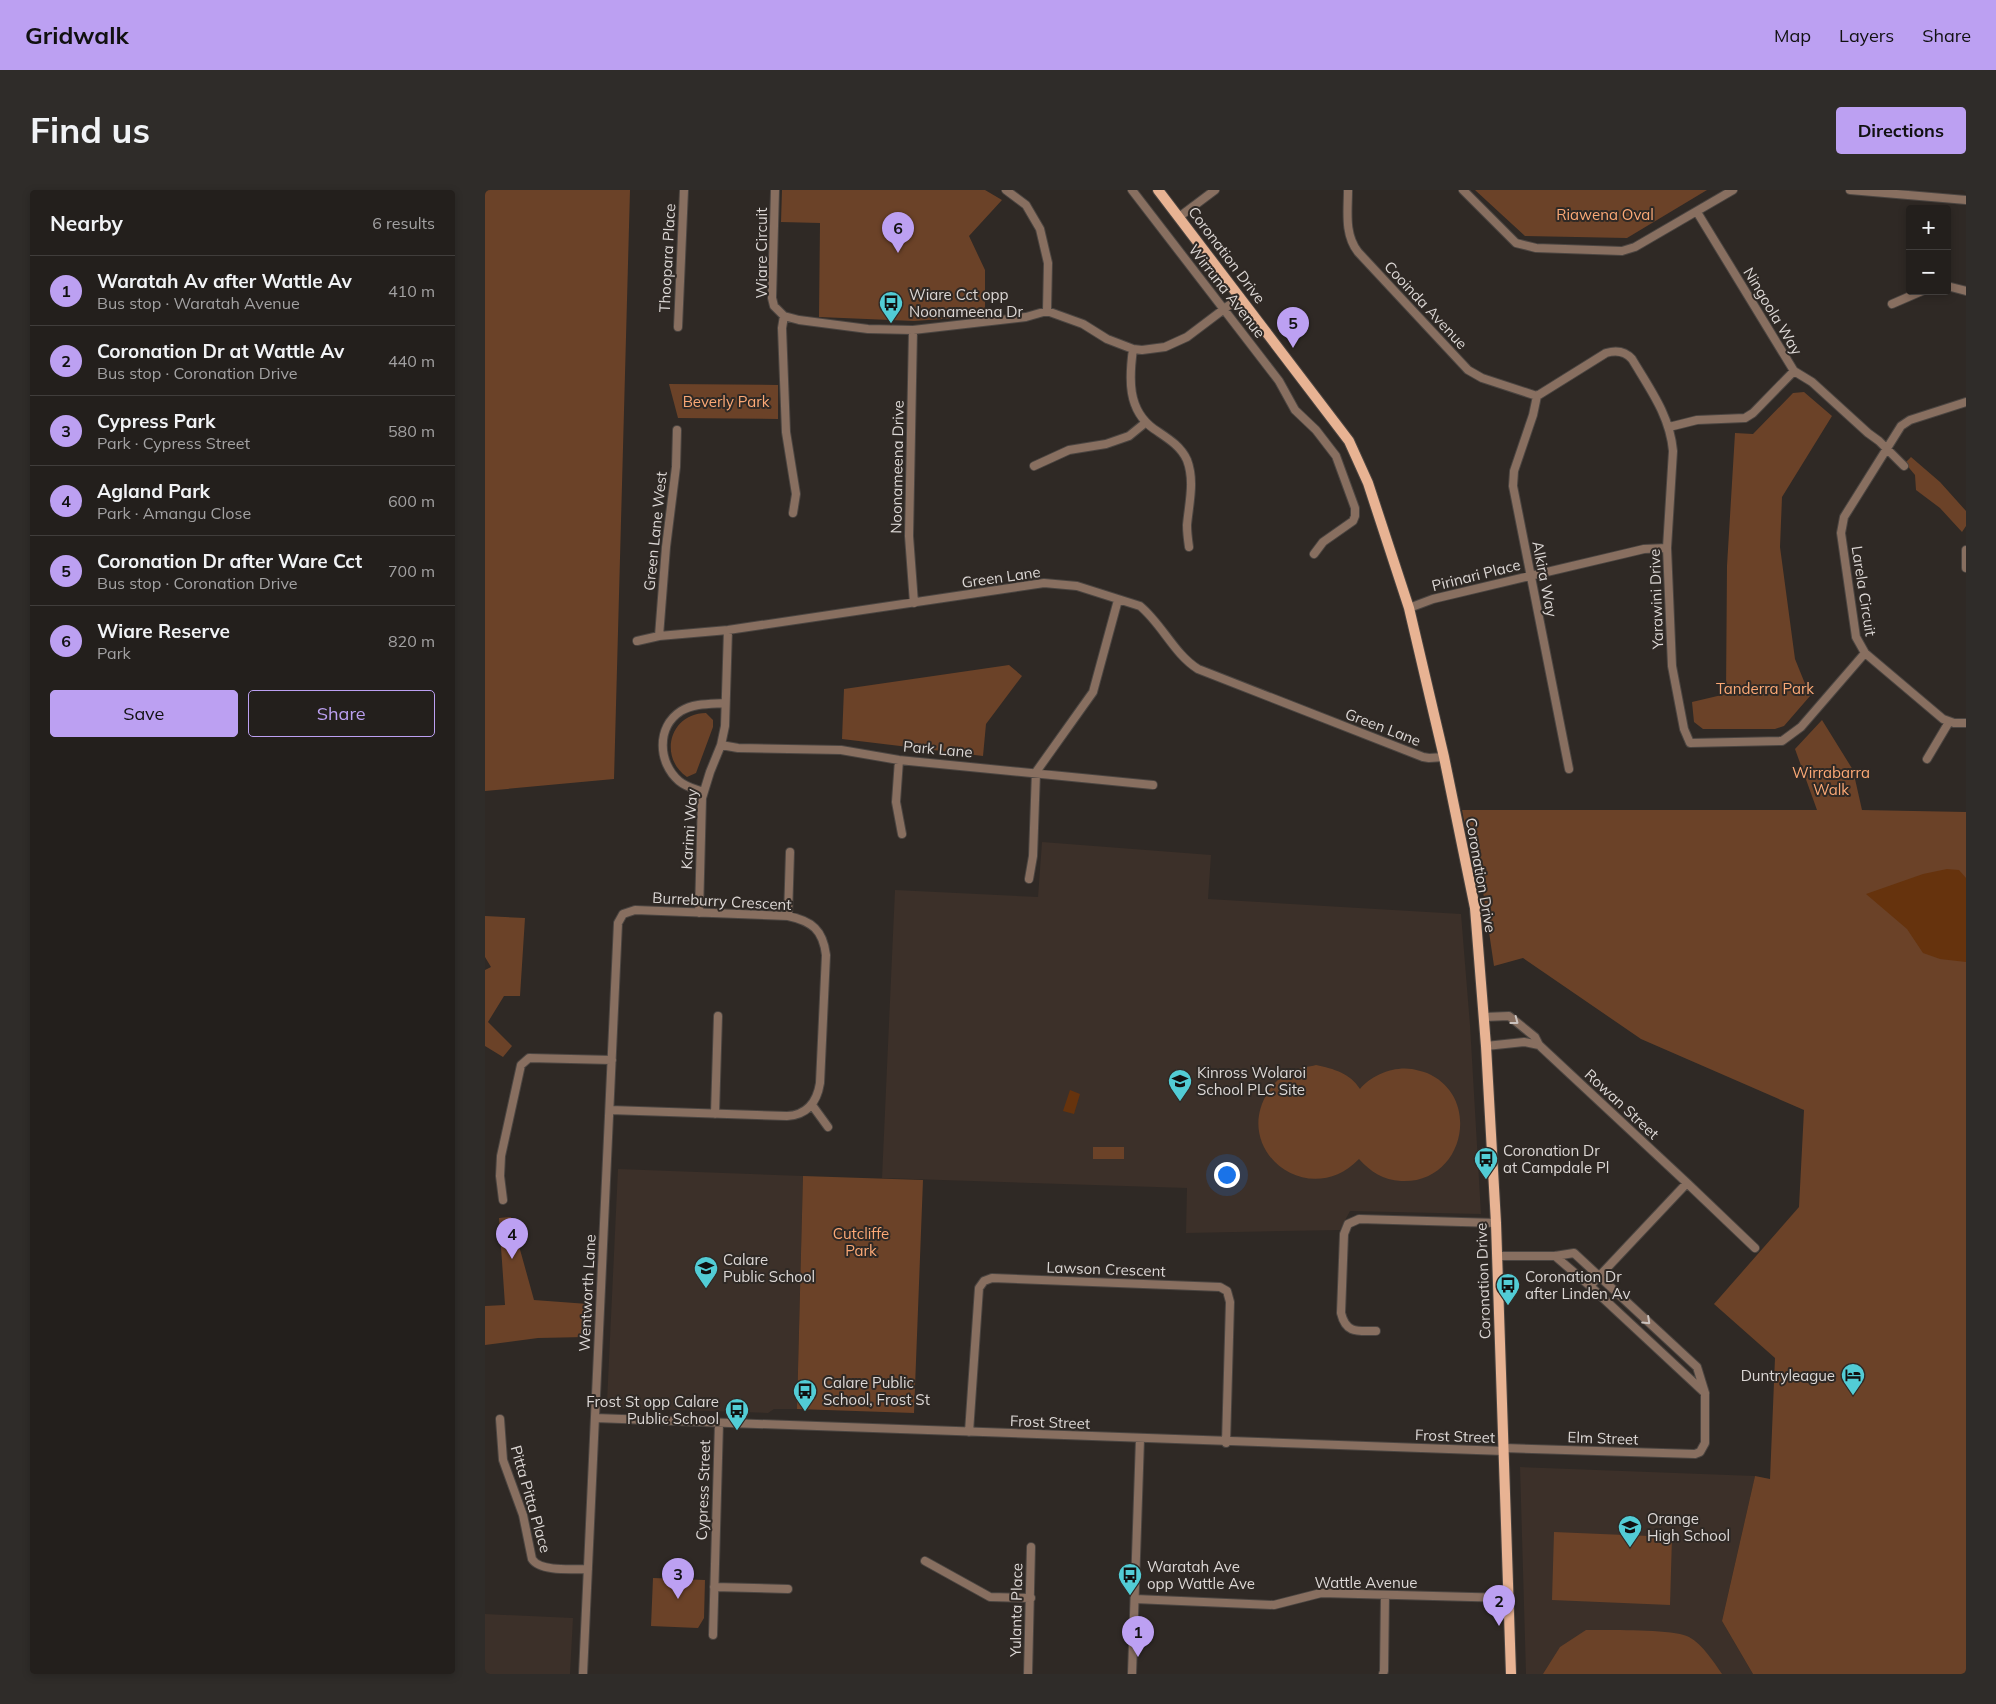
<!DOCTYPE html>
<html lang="en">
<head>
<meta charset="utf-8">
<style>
  body { margin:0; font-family:Mulish,sans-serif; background:#2f2c29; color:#f1f3f6 }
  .controls { position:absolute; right:15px; top:15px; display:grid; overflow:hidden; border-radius:5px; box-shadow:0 2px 8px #0003 }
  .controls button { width:45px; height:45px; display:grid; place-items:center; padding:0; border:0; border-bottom:1px solid #403d3b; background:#231f1c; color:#f1f3f6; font:25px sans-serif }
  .you { position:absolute; left:741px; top:984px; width:18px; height:18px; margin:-12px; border:4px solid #fff; border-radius:50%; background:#1a73e8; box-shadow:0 0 0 8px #1a73e833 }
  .badge { display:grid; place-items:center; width:32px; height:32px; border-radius:50%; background:#bca0f2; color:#111; font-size:16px; font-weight:700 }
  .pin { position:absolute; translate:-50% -41px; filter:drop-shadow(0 1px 2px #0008) }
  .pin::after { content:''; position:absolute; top:26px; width:18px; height:15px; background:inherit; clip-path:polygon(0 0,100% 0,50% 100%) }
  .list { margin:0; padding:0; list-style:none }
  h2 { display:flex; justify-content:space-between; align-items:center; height:65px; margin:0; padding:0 20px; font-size:21px }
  h2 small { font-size:16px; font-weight:400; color:#a3a2a3 }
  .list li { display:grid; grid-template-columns:32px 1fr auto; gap:15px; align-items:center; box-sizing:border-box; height:70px; padding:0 20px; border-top:1px solid #403d3b }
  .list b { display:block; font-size:19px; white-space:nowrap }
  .list p { margin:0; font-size:16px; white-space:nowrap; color:#a3a2a3 }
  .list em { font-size:16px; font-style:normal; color:#a3a2a3 }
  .actions { display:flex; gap:10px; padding:15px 20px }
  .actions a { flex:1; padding:11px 0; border:1px solid #bca0f2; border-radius:5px; text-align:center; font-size:18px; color:#bca0f2 }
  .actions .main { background:#bca0f2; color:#111 }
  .map { position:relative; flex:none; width:1481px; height:1484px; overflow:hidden; border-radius:5px }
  header { display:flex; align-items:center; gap:30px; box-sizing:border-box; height:70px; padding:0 25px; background:#bca0f2; color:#111 }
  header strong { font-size:24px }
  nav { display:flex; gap:28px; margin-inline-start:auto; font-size:18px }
  .intro { display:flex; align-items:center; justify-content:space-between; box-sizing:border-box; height:120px; padding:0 30px }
  h1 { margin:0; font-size:35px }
  .button { padding:12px 22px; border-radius:5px; background:#bca0f2; color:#111; font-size:18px; font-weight:700 }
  main { display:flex; gap:30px; padding:0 30px }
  aside { flex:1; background:#231f1c; border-radius:5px; box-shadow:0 2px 8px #0003 }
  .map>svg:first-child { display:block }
  .built { fill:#3c3029 }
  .green { fill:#6b4228 }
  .water { fill:#66330d }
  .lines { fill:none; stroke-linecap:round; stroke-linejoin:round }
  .minor-casing { stroke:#4b4541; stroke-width:10 }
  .major-casing { stroke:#4b4541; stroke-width:12 }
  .minor { stroke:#886f60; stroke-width:8 }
  .major { stroke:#e8b393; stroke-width:10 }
  .oneway { stroke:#cbc2be }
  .labels { text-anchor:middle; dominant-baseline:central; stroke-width:4; stroke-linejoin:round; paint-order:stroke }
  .park-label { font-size:15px; fill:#fca976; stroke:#2f2925 }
  .street-label { font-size:15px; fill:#dcd7d5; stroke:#2f2925 }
  .poi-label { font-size:15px; fill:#dcd7d5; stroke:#2f2925; text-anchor:start }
</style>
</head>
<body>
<header>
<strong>Gridwalk</strong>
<nav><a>Map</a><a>Layers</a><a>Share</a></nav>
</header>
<div class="intro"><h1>Find us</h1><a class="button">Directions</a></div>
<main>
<aside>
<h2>Nearby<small>6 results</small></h2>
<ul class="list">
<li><span class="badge">1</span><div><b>Waratah Av after Wattle Av</b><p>Bus stop · Waratah Avenue</p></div><em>410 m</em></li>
<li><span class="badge">2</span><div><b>Coronation Dr at Wattle Av</b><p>Bus stop · Coronation Drive</p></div><em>440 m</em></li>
<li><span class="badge">3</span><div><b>Cypress Park</b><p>Park · Cypress Street</p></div><em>580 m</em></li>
<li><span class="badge">4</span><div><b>Agland Park</b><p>Park · Amangu Close</p></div><em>600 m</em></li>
<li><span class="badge">5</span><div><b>Coronation Dr after Ware Cct</b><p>Bus stop · Coronation Drive</p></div><em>700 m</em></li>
<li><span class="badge">6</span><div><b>Wiare Reserve</b><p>Park</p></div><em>820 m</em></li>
</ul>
<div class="actions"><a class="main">Save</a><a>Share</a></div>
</aside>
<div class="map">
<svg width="1481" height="1484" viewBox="0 0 1481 1484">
  <rect width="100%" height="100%" fill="#2f2925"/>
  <path class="built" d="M 557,652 L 726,665 L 723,709 L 976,724 L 985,835 L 996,1024 L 865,1021 L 855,1040 L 701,1043 L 702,998 L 397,988 L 410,700 L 553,707 Z
    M 133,979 L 318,986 L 312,1219 L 289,1219 L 283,1223 L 128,1218 L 122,1212 Z
    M 1035,1277 L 1270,1286 L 1237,1431 L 1268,1484 L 1041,1484 Z
    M 0,1424 L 88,1428 L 85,1484 L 0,1484 Z"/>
  <path class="green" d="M 0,0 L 145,0 L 129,589 L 0,601 Z
    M 297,0 L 500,0 L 517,10 L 484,46 L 500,80 L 500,126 L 429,131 L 334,127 L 335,33 L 296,32 Z
    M 990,0 L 1222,0 L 1142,48 L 1040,46 Z
    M 184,194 L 293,195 L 293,229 L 193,228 Z
    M 1319,202 L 1347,226 L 1297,307 L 1295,357 L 1310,469 L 1325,506 L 1299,536 L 1290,539 L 1218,539 L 1209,532 L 1207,512 L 1241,504 L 1242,376 L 1250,243 L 1268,244 L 1308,203 Z
    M 1426,267 L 1455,292 L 1481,321 L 1481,336 L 1477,342 L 1455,318 L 1431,300 L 1430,285 L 1420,273 Z
    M 524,475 L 537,486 L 501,534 L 498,566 L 357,549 L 359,499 Z
    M 221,523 L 228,530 L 228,537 L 211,583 L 202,587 C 173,567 185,523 221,523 Z
    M 1337,530 L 1368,580 L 1377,620 L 1481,622 L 1481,1484 L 1268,1484 L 1237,1431 L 1270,1286 L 1285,1289 L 1290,1168 L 1229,1114 L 1314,1017 L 1319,920 L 1156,849 L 1038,768 L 1009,776 L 989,640 L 981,640 L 977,620 L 1332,620 L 1310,559 Z
    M 0,726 L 40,728 L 35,806 L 19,806 L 3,832 L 27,856 L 18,867 L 0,856 L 0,780 L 6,777 L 0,767 Z
    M 831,875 C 849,879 865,883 875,899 C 886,885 909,876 927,879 C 931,880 937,881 942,883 C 998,907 979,994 916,991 C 898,990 886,982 874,969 C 824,1021 746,961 783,902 C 789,893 798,884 808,880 C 815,877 824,877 831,875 Z
    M 608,957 L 639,957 L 639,969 L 608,969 Z
    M 318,986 L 438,990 L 429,1223 L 312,1219 Z
    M 26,1027 L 49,1110 L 103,1114 L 101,1147 L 53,1148 L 0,1155 L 0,1116 L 20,1115 L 14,1028 Z
    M 1069,1342 L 1187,1347 L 1185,1415 L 1067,1410 Z
    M 168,1388 L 220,1390 L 219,1428 L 213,1438 L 166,1436 Z
    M 1101,1440 C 1120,1440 1192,1439 1204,1447 C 1218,1455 1228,1471 1237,1484 L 1058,1484 L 1075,1457 Z"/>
  <path class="water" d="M 1462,679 L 1474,680 L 1481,688 L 1481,772 L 1455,769 L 1438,763 L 1422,739 L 1381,704 L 1438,684 Z
    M 585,900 L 595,904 L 589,924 L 578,921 Z"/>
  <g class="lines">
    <g class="minor-casing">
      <path id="minor" d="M 290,0 L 287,108 L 289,116 L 299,126 L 314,130 L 383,139 L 428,140 L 541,127 L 562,121 L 598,134 L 622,149 L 648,159 L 657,160 L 680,157 L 702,147 L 755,107
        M 521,0 L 541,15 L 555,39 L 563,73 L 562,121
        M 647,0 L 794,191 L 810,220 L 831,240 L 851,266 L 870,318 L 870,326 L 868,331 L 838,352 L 829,364
        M 863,0 C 863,21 859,44 873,62 L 983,180 L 997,188 L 1052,206
        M 978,0 L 1031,53 L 1051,58 L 1137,61 L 1150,57 L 1248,0
        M 1365,0 L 1481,10
        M 1212,22 L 1309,181 L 1327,192 L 1383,243 L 1394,251 L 1419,276
        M 694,27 L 730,0
        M 1462,96 L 1481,101
        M 1407,114 L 1437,101
        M 299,126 L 297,138 L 301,242 L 311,304 L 308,323
        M 193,137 L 199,0
        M 428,140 L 424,346 L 429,413
        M 648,159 C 644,188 642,220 669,239 C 682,248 695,255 702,270 C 710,291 704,313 702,335 C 702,342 703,350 704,357
        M 1052,206 L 1121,163 C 1131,160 1140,161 1147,169 C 1165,199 1185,226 1188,261 L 1182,358 L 1187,476 L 1199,539 L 1205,553 L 1297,551 L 1316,537 L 1380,463
        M 1052,206 L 1048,225 L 1029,281 L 1028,296 L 1084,579
        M 1481,212 L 1425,230 L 1416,236 L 1359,327 L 1356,343 L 1371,447 L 1380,463 L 1458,529 L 1469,533 L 1481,533
        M 1184,237 L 1212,230 L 1260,228 L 1268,223 L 1309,181
        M 549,276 L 584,260 L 621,254 L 644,246 L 660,233
        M 1481,360 L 1481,378
        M 924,418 L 948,409 L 1138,364 L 1159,359 L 1182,358
        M 174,446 L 181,357 L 191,277 L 192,240
        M 152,451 L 174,446 L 243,440 L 559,393 L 592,396 L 655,416 C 677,434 689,464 713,479 L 938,567 L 944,568 L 959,567
        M 236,555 L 253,558 L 356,560 L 414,570 L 668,595
        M 1442,569 L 1464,532
        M 414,570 L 411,612 L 417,644
        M 218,602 C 210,599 201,597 194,591 C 173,573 171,537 196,521 C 209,513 226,514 240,513
        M 544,689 L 548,666 L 551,582 L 608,502 L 633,410
        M 214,723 L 217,608 L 225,582 L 236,555 L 240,536 L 243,440
        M 303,726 L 305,662
        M 999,827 L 1024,826 L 1050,847 L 1054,855 L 1202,993 L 1270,1058
        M 1001,856 L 1039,852 L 1054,855
        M 327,915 L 343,937
        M 230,924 L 233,826
        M 18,1010 L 15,986 L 16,966 L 36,875 L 44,868 L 127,870
        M 1012,1066 L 1070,1066 L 1089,1063 L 1212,1177 L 1220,1203 L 1220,1253 L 1215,1262 L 1210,1264 L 1019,1258
        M 1070,1066 L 1105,1096 L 1220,1203
        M 1105,1096 L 1202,993
        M 891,1141 C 873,1141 861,1144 856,1123 L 859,1044 L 863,1034 L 874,1029 L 1011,1033
        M 110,1228 L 1019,1261
        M 15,1229 L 18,1270 L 38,1325 L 47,1369 C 55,1382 88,1379 103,1379
        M 484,1242 L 494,1098 L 499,1091 L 507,1088 L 735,1097 L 742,1101 L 745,1112 L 741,1253
        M 440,1371 L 505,1407 L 546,1408
        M 229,1397 L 303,1399
        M 650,1409 L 789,1415 L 836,1403 L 1024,1408
        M 228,1445 L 234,1233
        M 98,1484 L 133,733 L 138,724 L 150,720 L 303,726 C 327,731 338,740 341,765 L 335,893 C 332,912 322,925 302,926 L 125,920
        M 543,1484 L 546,1357
        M 647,1484 L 655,1249
        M 898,1484 L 899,1481 L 900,1405"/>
    </g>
    <g class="major-casing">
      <path id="major" d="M 673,0 L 864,251 L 883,293 L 924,418 L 959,567 L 990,718 L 1001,856 L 1011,1033 L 1026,1484"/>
    </g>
    <use href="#minor" class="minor"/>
    <use href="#major" class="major"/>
  </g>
  <defs><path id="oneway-chevron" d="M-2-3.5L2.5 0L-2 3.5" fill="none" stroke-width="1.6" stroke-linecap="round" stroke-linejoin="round" transform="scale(1.25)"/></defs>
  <g class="oneway">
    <use href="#oneway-chevron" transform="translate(1030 831) rotate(37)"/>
    <use href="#oneway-chevron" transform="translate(1162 1131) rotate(43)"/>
  </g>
  <defs>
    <g id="bus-pin" transform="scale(1.25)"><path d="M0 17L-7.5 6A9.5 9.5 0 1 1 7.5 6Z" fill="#52ccd5" stroke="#2f2925"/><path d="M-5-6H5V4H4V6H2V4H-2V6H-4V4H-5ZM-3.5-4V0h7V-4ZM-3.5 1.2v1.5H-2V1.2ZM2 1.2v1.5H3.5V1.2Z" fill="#111"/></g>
    <g id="school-pin" transform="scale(1.25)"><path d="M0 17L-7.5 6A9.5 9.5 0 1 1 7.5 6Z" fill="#52ccd5" stroke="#2f2925"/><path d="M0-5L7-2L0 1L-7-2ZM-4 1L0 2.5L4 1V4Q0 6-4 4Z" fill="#111"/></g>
    <g id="hotel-pin" transform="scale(1.25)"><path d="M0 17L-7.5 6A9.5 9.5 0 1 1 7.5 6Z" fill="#52ccd5" stroke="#2f2925"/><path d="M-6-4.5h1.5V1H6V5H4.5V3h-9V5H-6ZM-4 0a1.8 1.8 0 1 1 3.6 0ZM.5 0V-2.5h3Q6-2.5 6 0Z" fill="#111"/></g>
  </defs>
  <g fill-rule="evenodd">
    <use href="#bus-pin" x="406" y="113"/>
    <use href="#school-pin" x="695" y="891"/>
    <use href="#bus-pin" x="1001" y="969"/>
    <use href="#school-pin" x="221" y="1078"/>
    <use href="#bus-pin" x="1023" y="1095"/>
    <use href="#hotel-pin" x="1368" y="1185"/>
    <use href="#bus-pin" x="320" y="1201"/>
    <use href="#bus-pin" x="252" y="1220"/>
    <use href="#school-pin" x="1145" y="1337"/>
    <use href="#bus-pin" x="645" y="1385"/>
  </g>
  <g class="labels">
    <g class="park-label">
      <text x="1120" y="24">Riawena Oval</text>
      <text x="241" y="211">Beverly Park</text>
      <text x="1280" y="498">Tanderra Park</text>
      <text x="1346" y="582">Wirrabarra<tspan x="1346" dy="17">Walk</tspan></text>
      <text x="376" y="1043">Cutcliffe<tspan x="376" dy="17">Park</tspan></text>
    </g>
    <g class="street-label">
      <text transform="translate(276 63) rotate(-90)">Wiare Circuit</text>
      <text transform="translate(742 65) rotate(53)">Coronation Drive</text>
      <text transform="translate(182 68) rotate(-87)">Thoopara Place</text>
      <text transform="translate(742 101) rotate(52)">Wirruna Avenue</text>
      <text transform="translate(941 115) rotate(47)">Cooinda Avenue</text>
      <text transform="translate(1288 121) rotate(59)">Ningoola Way</text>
      <text transform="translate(412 277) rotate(-89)">Noonameena Drive</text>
      <text transform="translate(170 341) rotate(-84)">Green Lane West</text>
      <text transform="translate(991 385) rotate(-14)">Pirinari Place</text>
      <text transform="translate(516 387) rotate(-8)">Green Lane</text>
      <text transform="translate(1060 389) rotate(79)">Alkira Way</text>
      <text transform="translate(1379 401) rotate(81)">Larela Circuit</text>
      <text transform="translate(1171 409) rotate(-92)">Yarawini Drive</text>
      <text transform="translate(898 537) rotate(21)">Green Lane</text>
      <text transform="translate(453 559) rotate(5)">Park Lane</text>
      <text transform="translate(204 639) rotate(-86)">Karimi Way</text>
      <text transform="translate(996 685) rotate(80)">Coronation Drive</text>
      <text transform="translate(237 711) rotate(3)">Burreburry Crescent</text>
      <text transform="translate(1137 914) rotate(43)">Rowan Street</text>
      <text transform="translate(621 1079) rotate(2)">Lawson Crescent</text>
      <text transform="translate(998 1091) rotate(-92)">Coronation Drive</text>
      <text transform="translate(102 1103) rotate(-87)">Wentworth Lane</text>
      <text transform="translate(565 1232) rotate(2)">Frost Street</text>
      <text transform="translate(970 1246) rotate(2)">Frost Street</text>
      <text transform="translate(1118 1248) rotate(2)">Elm Street</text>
      <text transform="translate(218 1300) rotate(-88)">Cypress Street</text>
      <text transform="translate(46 1309) rotate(74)">Pitta Pitta Place</text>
      <text x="881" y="1392">Wattle Avenue</text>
      <text transform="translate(531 1420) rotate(-89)">Yulanta Place</text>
    </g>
    <g class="poi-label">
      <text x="424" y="104">Wiare Cct opp<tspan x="424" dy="17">Noonameena Dr</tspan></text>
      <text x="712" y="882">Kinross Wolaroi<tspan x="712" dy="17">School PLC Site</tspan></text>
      <text x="1018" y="960">Coronation Dr<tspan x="1018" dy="17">at Campdale Pl</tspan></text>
      <text x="238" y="1069">Calare<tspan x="238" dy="17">Public School</tspan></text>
      <text x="1040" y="1086">Coronation Dr<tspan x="1040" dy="17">after Linden Av</tspan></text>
      <text x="1350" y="1185" text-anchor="end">Duntryleague</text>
      <text x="338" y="1192">Calare Public<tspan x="338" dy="17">School, Frost St</tspan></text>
      <text x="234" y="1211" text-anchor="end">Frost St opp Calare<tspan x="234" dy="17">Public School</tspan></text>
      <text x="1162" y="1328">Orange<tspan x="1162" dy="17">High School</tspan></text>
      <text x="662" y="1376">Waratah Ave<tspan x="662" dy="17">opp Wattle Ave</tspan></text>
    </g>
  </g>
</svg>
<div class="controls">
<button>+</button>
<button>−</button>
</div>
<div class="you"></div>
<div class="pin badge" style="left:653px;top:1467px">1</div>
<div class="pin badge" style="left:1014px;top:1436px">2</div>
<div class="pin badge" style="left:193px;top:1409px">3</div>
<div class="pin badge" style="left:27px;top:1069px">4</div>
<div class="pin badge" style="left:808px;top:158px">5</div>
<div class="pin badge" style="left:413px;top:63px">6</div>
</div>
</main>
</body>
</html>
